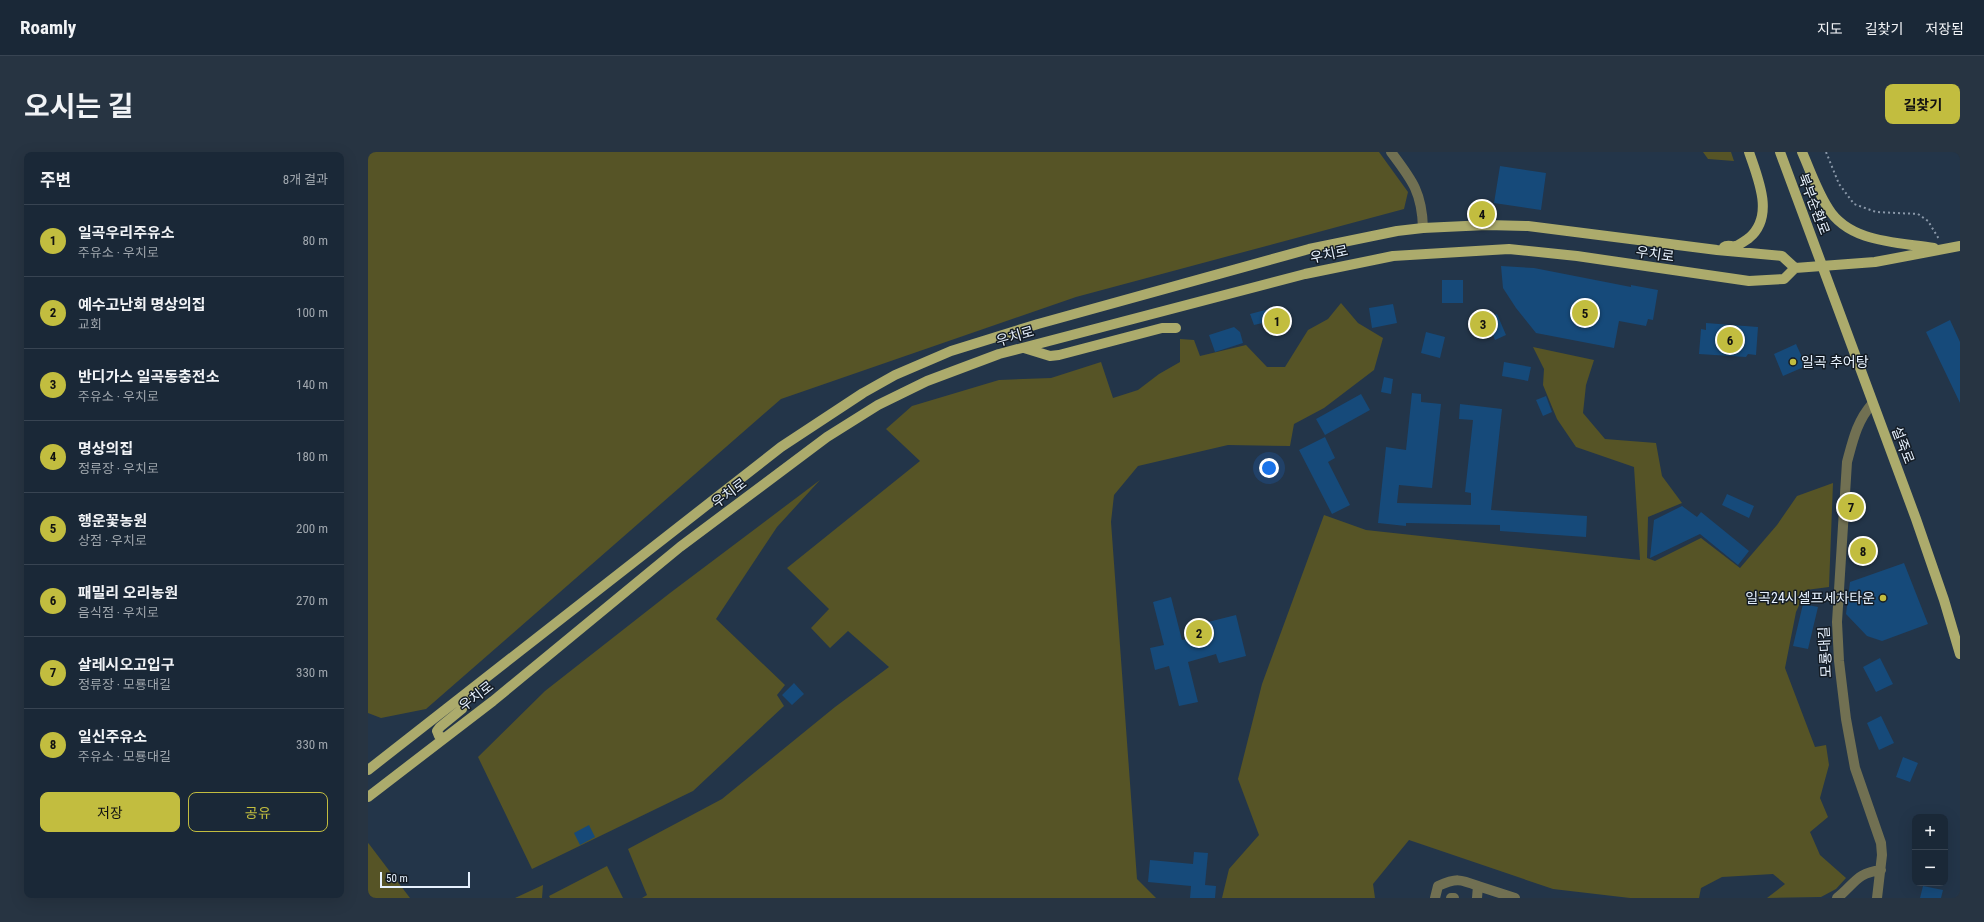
<!DOCTYPE html>
<html lang="ko">
<head>
<meta charset="utf-8">
<style>
  body { margin:0; font-family:"Roboto Condensed","Noto Sans KR",sans-serif; background:#273442; color:#f1f3f6 }
  .controls { position:absolute; right:12px; bottom:12px; display:grid; overflow:hidden; border-radius:8px; box-shadow:0 4px 16px #0002 }
  .controls button { width:36px; height:36px; display:grid; place-items:center; padding:0; border:0; border-bottom:1px solid #384452; background:#1a2837; color:#f1f3f6; font:20px sans-serif }
  .scale { position:absolute; left:12px; bottom:10px; width:90px; box-sizing:border-box; padding-left:4px; border:2px solid #e6f1fe; border-top:0; font-size:11px; line-height:14px; white-space:nowrap; color:#e6f1fe; -webkit-text-stroke:3px #141c25; paint-order:stroke }
  .you { position:absolute; left:901px; top:316px; width:14px; height:14px; margin:-10px; border:3px solid #fff; border-radius:50%; background:#1a73e8; box-shadow:0 0 0 6px #1a73e833 }
  .badge { display:grid; place-items:center; width:26px; height:26px; border-radius:50%; background:#c2bd3f; color:#111; font-size:13px; font-weight:700 }
  .pin { position:absolute; translate:-50% -50%; border:2px solid #fff; box-shadow:0 1px 4px #0006 }
  .list { margin:0; padding:0; list-style:none }
  h2 { display:flex; justify-content:space-between; align-items:center; height:52px; margin:0; padding:0 16px; font-size:17px }
  h2 small { font-size:13px; font-weight:400; color:#9fa6ad }
  .list li { display:grid; grid-template-columns:26px 1fr auto; gap:12px; align-items:center; box-sizing:border-box; height:72px; padding:0 16px; border-top:1px solid #384452 }
  .list b { display:block; font-size:15px; white-space:nowrap }
  .list p { margin:0; font-size:13px; white-space:nowrap; color:#9fa6ad }
  .list em { font-size:13px; font-style:normal; color:#9fa6ad }
  .actions { display:flex; gap:8px; padding:12px 16px }
  .actions a { flex:1; padding:9px 0; border:1px solid #c2bd3f; border-radius:8px; text-align:center; font-size:14px; color:#c2bd3f }
  .actions .main { background:#c2bd3f; color:#111 }
  .map { position:relative; flex:none; width:1592px; height:746px; overflow:hidden; border-radius:8px }
  header { display:flex; align-items:center; gap:24px; box-sizing:border-box; height:56px; padding:0 20px; background:#1a2837; border-bottom:1px solid #384452 }
  header strong { font-size:19px }
  nav { display:flex; gap:22px; margin-inline-start:auto; font-size:14px }
  .intro { display:flex; align-items:center; justify-content:space-between; box-sizing:border-box; height:96px; padding:0 24px }
  h1 { margin:0; font-size:28px }
  .button { padding:10px 18px; border-radius:8px; background:#c2bd3f; color:#111; font-size:14px; font-weight:700 }
  main { display:flex; gap:24px; padding:0 24px }
  aside { flex:1; background:#1a2837; border-radius:8px; box-shadow:0 4px 16px #0002 }
  .map>svg:first-child { display:block }
  .green { fill:#565426 }
  .building { fill:#164a7a }
  .lines { fill:none; stroke-linecap:round; stroke-linejoin:round }
  .path { stroke:#8a98a9; stroke-width:2; stroke-dasharray:2 3; stroke-linecap:butt }
  .minor { stroke:#717052; stroke-width:10 }
  .major { stroke:#acab6c; stroke-width:10 }
  .poi-dot { fill:#c2bd3f; stroke:#141c25; stroke-width:1.5 }
  .labels { text-anchor:middle; dominant-baseline:central; stroke-width:3; stroke-linejoin:round; paint-order:stroke }
  .street-label { font-size:14px; fill:#e6f1fe; stroke:#141c25 }
  .poi-label { font-size:14px; fill:#e6f1fe; stroke:#141c25; text-anchor:start }
</style>
</head>
<body>
<header>
<strong>Roamly</strong>
<nav><a>지도</a><a>길찾기</a><a>저장됨</a></nav>
</header>
<div class="intro"><h1>오시는 길</h1><a class="button">길찾기</a></div>
<main>
<aside>
<h2>주변<small>8개 결과</small></h2>
<ul class="list">
<li><span class="badge">1</span><div><b>일곡우리주유소</b><p>주유소 · 우치로</p></div><em>80 m</em></li>
<li><span class="badge">2</span><div><b>예수고난회 명상의집</b><p>교회</p></div><em>100 m</em></li>
<li><span class="badge">3</span><div><b>반디가스 일곡동충전소</b><p>주유소 · 우치로</p></div><em>140 m</em></li>
<li><span class="badge">4</span><div><b>명상의집</b><p>정류장 · 우치로</p></div><em>180 m</em></li>
<li><span class="badge">5</span><div><b>행운꽃농원</b><p>상점 · 우치로</p></div><em>200 m</em></li>
<li><span class="badge">6</span><div><b>패밀리 오리농원</b><p>음식점 · 우치로</p></div><em>270 m</em></li>
<li><span class="badge">7</span><div><b>살레시오고입구</b><p>정류장 · 모룡대길</p></div><em>330 m</em></li>
<li><span class="badge">8</span><div><b>일신주유소</b><p>주유소 · 모룡대길</p></div><em>330 m</em></li>
</ul>
<div class="actions"><a class="main">저장</a><a>공유</a></div>
</aside>
<div class="map">
<svg width="1592" height="746" viewBox="0 0 1592 746">
  <rect width="100%" height="100%" fill="#233549"/>
  <path class="green" d="M 0,0 L 1011,0 L 1040,40 L 1036,57 L 708,145 L 413,247 L 58,557 L 13,566 L 0,561 Z
    M 1335,0 L 1363,0 L 1366,9 L 1340,7 Z
    M 973,151 L 990,171 L 1015,186 L 1006,218 L 956,256 L 926,272 L 922,294 L 860,293 L 770,314 L 746,343 L 743,370 L 769,727 L 788,746 L 274,746 L 279,743 L 260,697 L 354,647 L 467,555 L 521,515 L 480,479 L 462,496 L 443,476 L 461,457 L 419,416 L 552,309 L 518,277 L 544,254 L 631,228 L 683,226 L 733,210 L 745,246 L 770,238 L 791,222 L 812,210 L 812,187 L 826,188 L 832,204 L 878,193 L 899,215 L 917,215 L 940,178 L 960,167 Z
    M 1165,195 L 1226,208 L 1218,233 L 1215,261 L 1237,287 L 1288,291 L 1294,324 L 1314,351 L 1280,365 L 1279,406 L 1287,409 L 1333,386 L 1372,416 L 1409,373 L 1429,344 L 1465,331 L 1461,435 L 1438,438 L 1428,460 L 1417,516 L 1447,595 L 1458,593 L 1461,613 L 1452,646 L 1460,665 L 1442,680 L 1452,703 L 1478,726 L 1468,737 L 1453,745 L 1399,746 L 1417,732 L 1405,722 L 1354,725 L 1333,736 L 1331,746 L 1262,746 L 1185,737 L 1041,688 L 1005,732 L 1007,746 L 854,746 L 861,717 L 891,683 L 870,627 L 894,532 L 956,363 L 998,378 L 1272,408 L 1266,315 L 1208,295 L 1189,267 L 1175,233 L 1176,217 Z
    M 452,328 L 409,375 L 348,467 L 417,533 L 409,543 L 416,554 L 325,639 L 164,717 L 110,605 L 177,539 L 302,441 Z
    M 0,691 L 1,692 L 42,746 L 0,746 Z
    M 239,714 L 255,746 L 182,746 L 181,744 Z
    M 175,733 L 174,746 L 147,746 Z"/>
  <path class="building" d="M 1132,14 L 1178,21 L 1173,58 L 1126,51 Z
    M 1133,114 L 1166,116 L 1263,135 L 1263,133 L 1290,138 L 1285,168 L 1280,167 L 1278,174 L 1251,169 L 1246,196 L 1168,181 L 1148,156 L 1135,136 Z
    M 1074,128 L 1095,128 L 1095,151 L 1074,151 Z
    M 1025,152 L 1029,171 L 1004,176 L 1001,156 Z
    M 909,155 L 912,167 L 886,173 L 882,162 Z
    M 1129,162 L 1138,183 L 1127,188 L 1118,166 Z
    M 1582,168 L 1592,190 L 1592,251 L 1558,180 Z
    M 1338,171 L 1390,175 L 1388,203 L 1380,202 L 1378,205 L 1331,202 L 1333,177 L 1338,178 Z
    M 866,175 L 872,180 L 875,191 L 847,200 L 841,183 Z
    M 1058,180 L 1077,185 L 1072,206 L 1053,201 Z
    M 1428,192 L 1438,214 L 1415,224 L 1406,202 Z
    M 1136,210 L 1163,215 L 1160,229 L 1134,224 Z
    M 1016,225 L 1025,227 L 1023,242 L 1013,240 Z
    M 1044,241 L 1053,242 L 1053,250 L 1073,252 L 1064,336 L 1031,333 L 1029,351 L 1103,353 L 1103,341 L 1097,340 L 1105,268 L 1091,267 L 1092,252 L 1134,257 L 1123,358 L 1219,364 L 1218,385 L 1132,379 L 1132,373 L 1038,371 L 1038,374 L 1010,371 L 1018,295 L 1038,298 Z
    M 993,242 L 1002,258 L 957,283 L 948,267 Z
    M 1178,244 L 1184,260 L 1175,264 L 1168,248 Z
    M 957,285 L 967,306 L 960,310 L 982,353 L 964,362 L 931,298 Z
    M 1359,342 L 1386,354 L 1381,366 L 1354,353 Z
    M 1314,354 L 1329,365 L 1333,360 L 1381,399 L 1370,413 L 1332,382 L 1282,406 L 1286,368 Z
    M 1536,411 L 1560,472 L 1514,489 L 1499,484 L 1478,462 L 1482,430 Z
    M 803,445 L 814,488 L 843,481 L 840,470 L 868,463 L 878,504 L 851,511 L 848,502 L 820,510 L 830,550 L 811,554 L 801,514 L 787,518 L 782,496 L 796,493 L 785,450 Z
    M 1435,452 L 1450,455 L 1440,497 L 1425,494 Z
    M 1512,506 L 1525,532 L 1508,540 L 1495,515 Z
    M 426,531 L 436,542 L 424,553 L 414,543 Z
    M 1513,564 L 1526,591 L 1511,598 L 1499,571 Z
    M 1535,605 L 1550,611 L 1542,630 L 1528,625 Z
    M 221,673 L 227,685 L 212,693 L 206,681 Z
    M 826,700 L 840,701 L 837,733 L 848,734 L 847,746 L 822,746 L 823,734 L 780,730 L 782,708 L 825,712 Z
    M 1555,734 L 1575,738 L 1573,746 L 1552,746 Z"/>
  <g class="lines">
    <path class="path" d="M 1458,0 L 1471,32 L 1486,52 L 1508,60 L 1550,62 L 1560,69 L 1571,87"/>
    <path class="minor" d="M 1023,0 C 1044,28 1054,40 1055,76
      M 1504,252 C 1489,269 1485,288 1479,310 L 1469,470 L 1471,509 L 1478,567 L 1487,616 L 1513,691 L 1514,703 L 1509,746
      M 1110,734 L 1147,746
      M 1067,746 L 1070,734 C 1088,726 1092,727 1110,734 L 1109,746
      M 1083,746 L 1086,746
      M 1469,746 C 1487,732 1488,721 1513,718"/>
    <path class="major" d="M 1412,0 L 1548,367 L 1576,448 L 1592,502
      M 1434,0 C 1442,18 1449,39 1460,56 C 1481,91 1530,90 1566,96
      M 1356,95 C 1360,92 1363,95 1368,94 C 1371,93 1378,88 1381,86 C 1407,64 1390,27 1381,0
      M 656,196 L 682,204 L 691,203 L 794,176 L 808,176
      M 76,586 L 71,584 L 69,579 L 72,575 L 94,557 L 98,542
      M 0,618 L 413,295 L 495,241 L 527,223 L 583,199 L 670,172 L 941,97 L 1029,79 L 1055,76 L 1119,73 L 1160,74 L 1349,98 L 1414,104 L 1427,116
      M 0,645 L 125,549 L 312,395 L 459,285 L 510,253 L 559,229 L 631,202 L 937,122 L 1025,104 L 1141,97 L 1209,104 L 1381,129 L 1416,127 L 1427,116 L 1507,110 L 1592,94"/>
  </g>
  <g class="poi-dot">
    <circle cx="1425" cy="210" r="4"/>
    <circle cx="1515" cy="446" r="4"/>
  </g>
  <g class="labels">
    <g class="street-label">
      <text transform="translate(1446 52) rotate(69)">북부순환로</text>
      <text transform="translate(961 102) rotate(-12)">우치로</text>
      <text transform="translate(1287 102) rotate(8)">우치로</text>
      <text transform="translate(647 184) rotate(-16)">우치로</text>
      <text transform="translate(1535 293) rotate(69)">설죽로</text>
      <text transform="translate(361 341) rotate(-37)">우치로</text>
      <text transform="translate(1457 500) rotate(-93)">모룡대길</text>
      <text transform="translate(108 544) rotate(-38)">우치로</text>
    </g>
    <g class="poi-label">
      <text x="1433" y="210">일곡 추어탕</text>
      <text x="1507" y="446" text-anchor="end">일곡24시셀프세차타운</text>
    </g>
  </g>
</svg>
<div class="controls">
<button>+</button>
<button>−</button>
</div>
<div class="scale">50 m</div>
<div class="you"></div>
<div class="pin badge" style="left:909px;top:169px">1</div>
<div class="pin badge" style="left:831px;top:481px">2</div>
<div class="pin badge" style="left:1115px;top:172px">3</div>
<div class="pin badge" style="left:1114px;top:62px">4</div>
<div class="pin badge" style="left:1217px;top:161px">5</div>
<div class="pin badge" style="left:1362px;top:188px">6</div>
<div class="pin badge" style="left:1483px;top:355px">7</div>
<div class="pin badge" style="left:1495px;top:399px">8</div>
</div>
</main>
</body>
</html>
